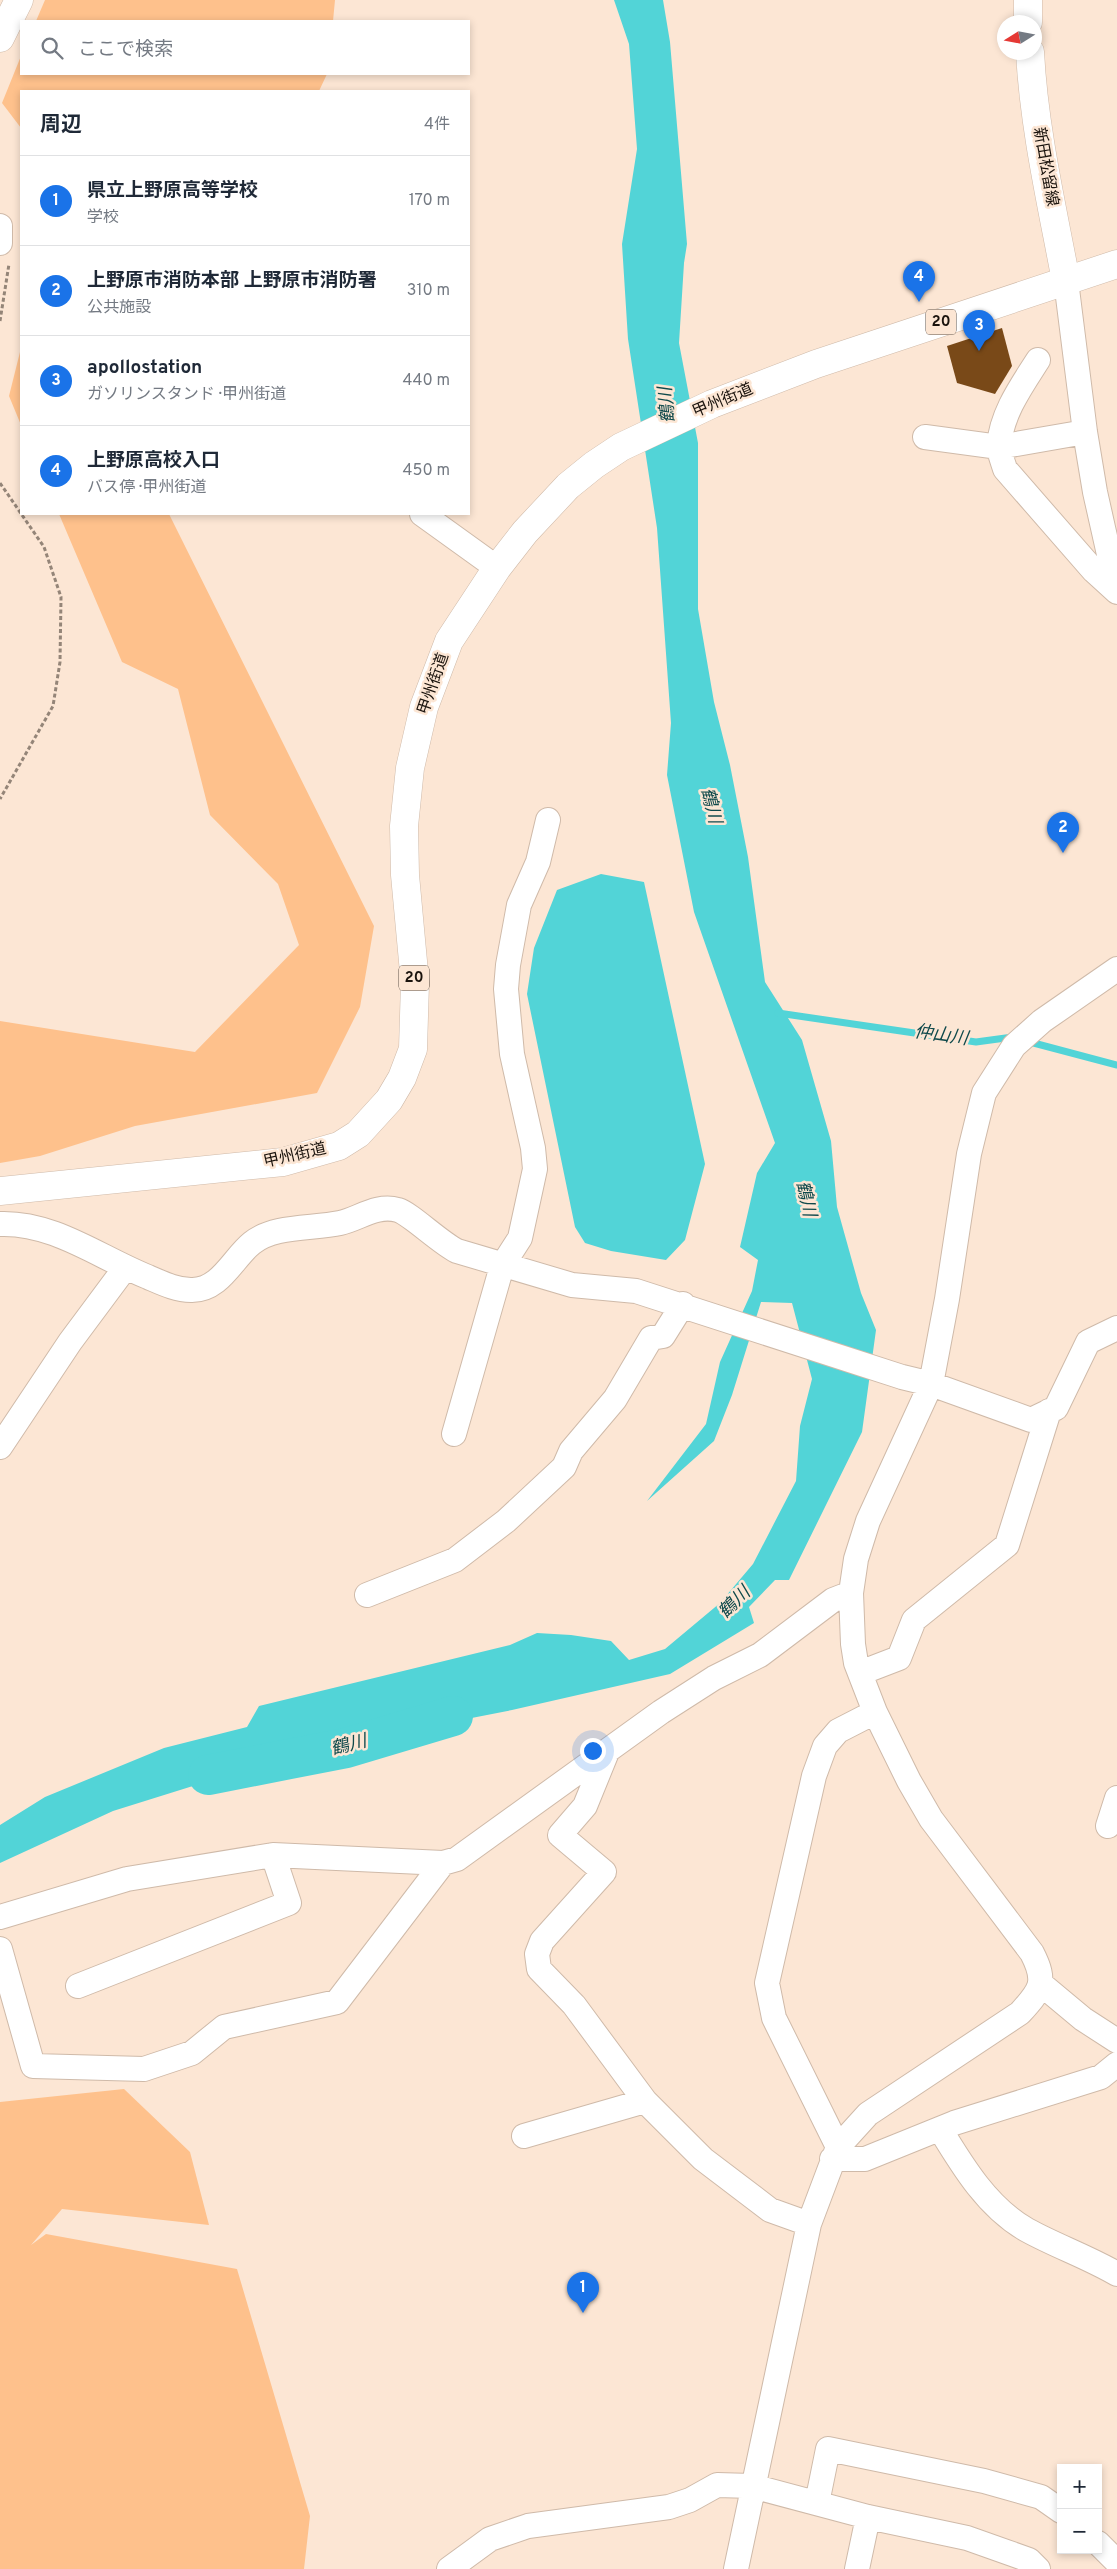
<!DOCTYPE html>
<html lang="ja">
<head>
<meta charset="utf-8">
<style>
  body { margin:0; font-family:Overpass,"Noto Sans JP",sans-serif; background:#f2f2f3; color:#1f2937 }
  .controls { position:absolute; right:15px; bottom:15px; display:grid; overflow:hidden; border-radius:0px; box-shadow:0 2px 8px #0003 }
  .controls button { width:45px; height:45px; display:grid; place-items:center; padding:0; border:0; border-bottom:1px solid #e0e1e3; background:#fff; color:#1f2937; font:25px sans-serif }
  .compass { position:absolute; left:997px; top:15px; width:45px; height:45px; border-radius:50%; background:#fff; box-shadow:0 2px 8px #0003; rotate:259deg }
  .you { position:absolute; left:592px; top:1750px; width:18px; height:18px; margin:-12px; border:4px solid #fff; border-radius:50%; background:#1a73e8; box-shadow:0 0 0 8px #1a73e833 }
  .badge { display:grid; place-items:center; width:32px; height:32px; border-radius:50%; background:#1a73e8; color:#fff; font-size:16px; font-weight:700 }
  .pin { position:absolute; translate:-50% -41px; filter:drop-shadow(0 1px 2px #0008) }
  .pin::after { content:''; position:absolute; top:26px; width:18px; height:15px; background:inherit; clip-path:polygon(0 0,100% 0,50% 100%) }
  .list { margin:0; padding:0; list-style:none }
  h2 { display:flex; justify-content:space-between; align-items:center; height:65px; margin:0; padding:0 20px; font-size:21px }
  h2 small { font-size:16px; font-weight:400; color:#747a83 }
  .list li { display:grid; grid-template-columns:32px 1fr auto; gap:15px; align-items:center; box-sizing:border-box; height:90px; padding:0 20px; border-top:1px solid #e0e1e3 }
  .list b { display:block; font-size:19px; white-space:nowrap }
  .list p { margin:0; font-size:16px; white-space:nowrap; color:#747a83 }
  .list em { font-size:16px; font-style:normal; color:#747a83 }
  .icon { flex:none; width:28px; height:28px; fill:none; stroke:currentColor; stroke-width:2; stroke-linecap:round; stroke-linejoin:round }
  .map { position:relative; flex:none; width:1117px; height:2569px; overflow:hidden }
  .search { position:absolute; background:#fff; box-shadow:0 2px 8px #0003; left:20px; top:20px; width:450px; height:55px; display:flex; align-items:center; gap:12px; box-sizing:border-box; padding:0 18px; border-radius:0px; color:#747a83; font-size:19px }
  .panel { position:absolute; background:#fff; box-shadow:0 2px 8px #0003; left:20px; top:90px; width:450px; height:425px; border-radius:0px }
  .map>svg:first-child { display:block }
  .green { fill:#fec18c }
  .water { fill:#52d4d7 }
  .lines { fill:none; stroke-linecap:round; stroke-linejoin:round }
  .stream { stroke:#52d4d7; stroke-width:7 }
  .river { stroke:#52d4d7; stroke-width:40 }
  .building { fill:#794918 }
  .minor-casing { stroke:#cfbaa9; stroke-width:26 }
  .major-casing { stroke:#cfbaa9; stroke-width:29 }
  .highway-casing { stroke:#cfbaa9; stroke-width:29 }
  .path { stroke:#948578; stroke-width:3; stroke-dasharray:4 2.5; stroke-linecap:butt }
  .minor { stroke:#fff; stroke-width:24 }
  .major { stroke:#fff; stroke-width:28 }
  .highway { stroke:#fff; stroke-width:28 }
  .labels { text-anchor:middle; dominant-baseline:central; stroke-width:5; stroke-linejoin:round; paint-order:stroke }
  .shield { fill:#fce6d4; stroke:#5e5249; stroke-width:1 }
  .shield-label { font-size:15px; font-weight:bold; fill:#1a130d }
  .street-label { font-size:16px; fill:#1a130d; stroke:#fce6d4 }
  .water-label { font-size:18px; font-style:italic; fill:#0f494b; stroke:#fce6d4 }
</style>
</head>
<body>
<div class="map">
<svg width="1117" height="2569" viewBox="0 0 1117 2569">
  <rect width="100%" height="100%" fill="#fce6d4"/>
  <path class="green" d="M 45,0 L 335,0 L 333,21 L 36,21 Z
    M 21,56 L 21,74 L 327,74 L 319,91 L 21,91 L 21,128 L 2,103 Z
    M 21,348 L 21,425 L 9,396 Z
    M 59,514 L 169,514 L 374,926 L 360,1007 L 317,1093 L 135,1126 L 40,1156 L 0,1163 L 0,1021 L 195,1052 L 299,945 L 278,884 L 210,815 L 178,689 L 122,662 Z
    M 124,2089 L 190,2152 L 209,2225 L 62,2209 L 31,2245 L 46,2234 L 237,2269 L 310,2516 L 304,2569 L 0,2569 L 0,2102 Z"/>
  <path class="water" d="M 614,0 L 663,0 L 670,42 L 687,244 L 684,263 L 679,343 L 698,443 L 698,609 L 714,702 L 730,765 L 748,857 L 765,982 L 802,1040 L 831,1141 L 837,1207 L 861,1293 L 876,1330 L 862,1432 L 789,1580 L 775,1580 L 749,1607 L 754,1623 L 670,1674 L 512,1710 L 308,1750 L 113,1811 L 0,1863 L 0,1825 L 45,1797 L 164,1748 L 247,1727 L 259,1706 L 510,1645 L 537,1633 L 571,1635 L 611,1641 L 629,1660 L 665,1649 L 720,1603 L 753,1564 L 796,1481 L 800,1426 L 812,1379 L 792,1303 L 761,1302 L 732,1395 L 714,1441 L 647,1501 L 706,1424 L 720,1362 L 752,1291 L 758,1260 L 740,1247 L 757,1173 L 775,1143 L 694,912 L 667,775 L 671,723 L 657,528 L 628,339 L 622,244 L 637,149 L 629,44 Z
    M 601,874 L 644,882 L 705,1164 L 685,1240 L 666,1260 L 611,1251 L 585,1243 L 575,1227 L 527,994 L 534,948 L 557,890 Z"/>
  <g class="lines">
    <path class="stream" d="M 778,1013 L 976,1042 L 1013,1037
      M 1026,1041 L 1117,1065"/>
    <path class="river" d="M 208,1775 L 346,1748 L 453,1716"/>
  </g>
  <path class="building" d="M 1002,328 L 1012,366 L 995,394 L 957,383 L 947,346 Z"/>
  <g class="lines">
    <g class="minor-casing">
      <path id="minor" d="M 0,226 L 0,243
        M 1066,281 L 1085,432 L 1095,492 L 1117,590
        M 1038,360 C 1022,385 1001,414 999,446 C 999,453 1003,462 1005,469 L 1094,571 L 1117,592
        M 925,437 L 999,447 L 1085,432
        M 422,514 L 497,568
        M 0,1224 C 54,1222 100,1258 148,1277 C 162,1283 176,1290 191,1290 C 220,1291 233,1258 252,1243 C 274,1225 312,1229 340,1223 C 359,1219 376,1204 398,1210 C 411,1214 439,1242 457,1251 L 572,1285 L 636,1291 L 902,1377 L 931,1384 L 1031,1420 L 1056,1408 L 1088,1342 L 1117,1328
        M 454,1434 L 502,1266 L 520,1238 L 535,1169 L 533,1148 L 512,1054 L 506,989 L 508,965 L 519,905 L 538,862 L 548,820
        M 0,1447 L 70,1342 L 125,1268
        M 367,1595 L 455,1560 L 506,1521 L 564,1467 L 571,1451 L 615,1399 L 651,1338 L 663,1336 L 683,1304
        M 860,1673 L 899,1658 L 914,1620 L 1007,1545 L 1049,1411
        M 607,1752 L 585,1806 L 560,1835 L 604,1872 L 542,1941 L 537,1954 L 539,1969 L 574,2005 L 645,2101 L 703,2159 L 770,2210 L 809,2224
        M 1108,1826 L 1117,1798
        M 0,1917 L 127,1879 L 273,1855 L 443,1863 L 457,1859 L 661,1712 L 714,1678 L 760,1655 L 833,1600 L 851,1593
        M 0,1949 L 33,2066 L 144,2069 L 192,2053 L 224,2027 L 337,2002 L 443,1863
        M 1041,1984 L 1083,2019 L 1117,2041
        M 78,1986 L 289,1903 L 273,1855
        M 940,2129 C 963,2167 988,2208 1027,2230 C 1056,2246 1088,2257 1117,2274
        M 524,2136 L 645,2101
        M 838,2147 L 774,2018 L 767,1983 L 814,1776 L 825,1746 L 838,1731 L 875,1712
        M 832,2159 L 865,2159 L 954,2123 L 1101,2077 L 1117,2064
        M 817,2503 L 828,2449 L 984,2481 L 1041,2497 L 1061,2511
        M 1098,2543 L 1117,2562
        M 449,2569 L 490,2539 L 528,2526 L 669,2507 L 690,2500 L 717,2485 L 752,2486 L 868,2517 L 967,2538 L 1029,2560 L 1038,2569
        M 736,2569 L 809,2224 L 838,2147 L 868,2114 L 1020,2013 C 1041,1990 1047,1982 1032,1953 L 931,1819 L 909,1781 L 875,1712 L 856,1663 L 853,1644 L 851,1593 L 856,1559 L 868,1521 L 931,1384 L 947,1299 L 969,1154 L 984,1093 L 1014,1046 L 1042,1021 L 1117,969
        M 857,2569 L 868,2517"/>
    </g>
    <g class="major-casing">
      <path id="major" d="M 1028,22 L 1028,0
        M 1030,52 C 1034,129 1052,206 1066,281"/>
    </g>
    <g class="highway-casing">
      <path id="highway" d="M 0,38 L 19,0
        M 0,1191 L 283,1162 L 339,1146 L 358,1134 L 389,1100 L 402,1078 L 413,1049 L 415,983 L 405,875 L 404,826 L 410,768 L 424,707 L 449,641 L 497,568 L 525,532 L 568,486 L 594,465 L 621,447 L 712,404 L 816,364 L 1117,264"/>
    </g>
    <path class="path" d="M 0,321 L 9,264
      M 0,483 L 44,547 L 61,597 L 60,662 L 53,706 L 0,799"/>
    <use href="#minor" class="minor"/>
    <use href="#major" class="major"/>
    <use href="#highway" class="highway"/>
  </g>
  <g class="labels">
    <g class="shield">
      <rect x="926" y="309.5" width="30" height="25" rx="4"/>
      <rect x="399" y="965.5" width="30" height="25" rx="4"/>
    </g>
    <g class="shield-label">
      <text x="941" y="322">20</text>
      <text x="414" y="978">20</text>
    </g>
    <g class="street-label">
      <text transform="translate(1045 167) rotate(80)">新田松留線</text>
      <text transform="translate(723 401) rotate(-23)">甲州街道</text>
      <text transform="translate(434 684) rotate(-71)">甲州街道</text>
      <text transform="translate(295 1156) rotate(-13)">甲州街道</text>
    </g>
    <g class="water-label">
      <text transform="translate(668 405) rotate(-96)">鶴川</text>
      <text transform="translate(710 806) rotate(76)">鶴川</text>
      <text transform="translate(941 1036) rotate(8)">仲山川</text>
      <text transform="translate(805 1199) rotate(77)">鶴川</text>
      <text transform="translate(735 1603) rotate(-45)">鶴川</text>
      <text transform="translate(349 1746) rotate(-14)">鶴川</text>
    </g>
  </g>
</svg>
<div class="controls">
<button>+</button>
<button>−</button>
</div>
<svg class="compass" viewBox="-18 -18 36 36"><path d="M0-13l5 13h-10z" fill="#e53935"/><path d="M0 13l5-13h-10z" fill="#747a83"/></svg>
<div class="you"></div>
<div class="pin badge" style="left:583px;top:2313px">1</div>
<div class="pin badge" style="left:1063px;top:853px">2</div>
<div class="pin badge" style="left:979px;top:351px">3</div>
<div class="pin badge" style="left:919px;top:302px">4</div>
<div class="search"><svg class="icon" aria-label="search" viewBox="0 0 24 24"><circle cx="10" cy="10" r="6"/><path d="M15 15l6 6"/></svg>ここで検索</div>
<section class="panel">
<h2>周辺<small>4件</small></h2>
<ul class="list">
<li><span class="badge">1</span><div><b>県立上野原高等学校</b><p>学校</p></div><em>170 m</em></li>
<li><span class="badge">2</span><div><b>上野原市消防本部 上野原市消防署</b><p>公共施設</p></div><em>310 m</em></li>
<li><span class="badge">3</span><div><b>apollostation</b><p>ガソリンスタンド · 甲州街道</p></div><em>440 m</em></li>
<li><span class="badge">4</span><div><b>上野原高校入口</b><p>バス停 · 甲州街道</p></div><em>450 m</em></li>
</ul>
</section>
</div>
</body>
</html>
